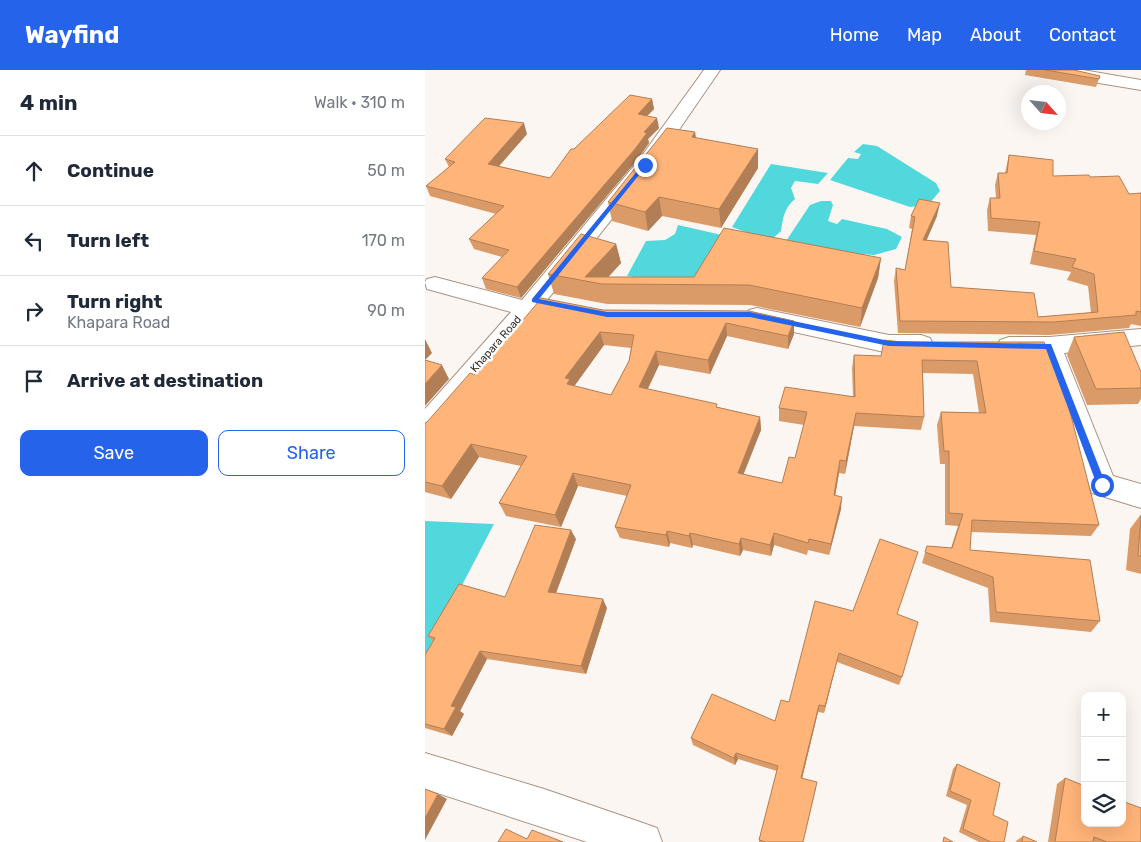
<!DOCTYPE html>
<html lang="en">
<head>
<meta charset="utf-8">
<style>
  body { margin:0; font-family:Rubik,sans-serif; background:#f2f2f3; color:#1f2937 }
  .controls { position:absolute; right:15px; bottom:15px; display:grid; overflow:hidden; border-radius:10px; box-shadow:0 5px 20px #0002 }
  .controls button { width:45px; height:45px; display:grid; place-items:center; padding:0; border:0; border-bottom:1px solid #e0e1e3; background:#fff; color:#1f2937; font:25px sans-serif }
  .compass { position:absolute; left:596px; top:15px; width:45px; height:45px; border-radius:50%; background:#fff; box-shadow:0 5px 20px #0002; rotate:117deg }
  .stop { position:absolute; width:15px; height:15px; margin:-11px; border:4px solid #2563eb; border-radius:50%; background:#fff }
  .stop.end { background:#2563eb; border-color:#fff; box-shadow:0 1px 5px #0008 }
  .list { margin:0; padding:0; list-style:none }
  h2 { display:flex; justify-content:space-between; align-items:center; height:65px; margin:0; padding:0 20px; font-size:21px }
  h2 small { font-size:16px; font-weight:400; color:#747a83 }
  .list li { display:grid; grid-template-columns:32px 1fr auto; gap:15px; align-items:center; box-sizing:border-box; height:70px; padding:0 20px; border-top:1px solid #e0e1e3 }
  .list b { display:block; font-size:19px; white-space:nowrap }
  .list p { margin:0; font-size:16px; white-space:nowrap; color:#747a83 }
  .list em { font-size:16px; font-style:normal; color:#747a83 }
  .actions { display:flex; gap:10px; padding:15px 20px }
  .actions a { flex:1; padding:11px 0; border:1px solid #2563eb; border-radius:10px; text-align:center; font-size:18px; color:#2563eb }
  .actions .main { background:#2563eb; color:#fff }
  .icon { flex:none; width:28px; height:28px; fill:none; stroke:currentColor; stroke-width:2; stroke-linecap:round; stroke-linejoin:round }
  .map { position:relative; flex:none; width:716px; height:772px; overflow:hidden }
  header { display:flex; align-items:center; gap:30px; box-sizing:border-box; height:70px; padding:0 25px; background:#2563eb; color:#fff }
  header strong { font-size:24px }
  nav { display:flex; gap:28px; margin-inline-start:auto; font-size:18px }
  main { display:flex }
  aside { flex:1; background:#fff }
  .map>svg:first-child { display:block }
  .water { fill:#51d8dd }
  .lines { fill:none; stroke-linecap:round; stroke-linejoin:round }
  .street-casing { stroke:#ab9381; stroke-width:2 }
  .street { fill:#fff; fill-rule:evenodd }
  .wall { fill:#db9b68; fill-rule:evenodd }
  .shaded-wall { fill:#b27e55 }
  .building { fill:#ffb479; stroke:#b27e55; fill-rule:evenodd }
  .route { fill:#2563eb }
  .labels { text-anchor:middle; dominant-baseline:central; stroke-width:5; stroke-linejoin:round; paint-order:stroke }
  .far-street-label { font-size:11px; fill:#3c322b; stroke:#fff }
</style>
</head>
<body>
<header>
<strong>Wayfind</strong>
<nav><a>Home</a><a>Map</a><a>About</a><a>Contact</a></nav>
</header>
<main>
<aside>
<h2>4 min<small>Walk · 310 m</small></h2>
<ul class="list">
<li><svg class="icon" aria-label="ahead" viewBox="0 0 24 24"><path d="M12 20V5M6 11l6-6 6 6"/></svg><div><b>Continue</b></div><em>50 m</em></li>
<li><svg class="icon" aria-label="left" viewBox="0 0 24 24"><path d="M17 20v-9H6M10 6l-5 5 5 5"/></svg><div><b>Turn left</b></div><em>170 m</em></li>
<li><svg class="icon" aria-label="right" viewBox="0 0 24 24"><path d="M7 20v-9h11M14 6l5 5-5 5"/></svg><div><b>Turn right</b><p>Khapara Road</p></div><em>90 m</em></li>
<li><svg class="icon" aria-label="arrive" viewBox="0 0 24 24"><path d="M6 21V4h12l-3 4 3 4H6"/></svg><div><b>Arrive at destination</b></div></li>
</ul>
<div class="actions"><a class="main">Save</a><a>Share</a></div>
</aside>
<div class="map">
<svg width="716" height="772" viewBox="0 0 716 772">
  <rect width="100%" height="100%" fill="#fcf6f2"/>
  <path class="water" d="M 438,74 L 452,76 L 511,113 L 515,121 L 503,135 L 485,137 L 405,110 L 423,88 L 433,89 L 436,84 L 429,82 Z
    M 346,94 L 403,103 L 393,114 L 370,111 L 366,118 L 370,129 C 359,138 358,148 356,161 L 345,171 L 307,157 Z
    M 396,131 L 406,131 L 408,135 L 403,151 L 412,154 L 417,149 L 462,159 L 477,167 L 471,179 L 449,185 L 424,183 L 359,174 L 385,135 Z
    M 253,155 L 297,165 L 267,215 L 202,206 L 221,171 L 240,170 L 250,164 Z
    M 0,451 L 69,454 L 0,586 Z"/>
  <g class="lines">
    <g class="street-casing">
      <path id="street" d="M 279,0 L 295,0 L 227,99 L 118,235 L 9,364 L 0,367 L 0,339 L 86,242 L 2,219 L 0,212 L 2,209 L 10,207 L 97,230 L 213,91 Z
        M 631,0 L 658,0 L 716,10 L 716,20 L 662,11 L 633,3 Z
        M 332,238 L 464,265 L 496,265 L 505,268 L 508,274 L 505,280 L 496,283 L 464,283 L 324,252 L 320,246 L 324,240 Z
        M 716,259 L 716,275 L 639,283 L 688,406 L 716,414 L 716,438 L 667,423 L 615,285 L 584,285 L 575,282 L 572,276 L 575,270 L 584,267 L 624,267 Z
        M 0,683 L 119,719 L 218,753 L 232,758 L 237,772 L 162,772 L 0,719 Z"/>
    </g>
    <use href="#street" class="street"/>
  </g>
  <path class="wall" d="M 601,0 L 649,0 L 675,6 L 671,17 L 600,5 Z
    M 227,29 L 229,39 L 222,46 L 234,58 L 223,69 L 224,73 L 212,90 L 96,228 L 61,219 L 57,208 L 77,187 L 49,179 L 44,169 L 71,144 L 5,126 L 1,116 L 24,97 L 20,89 L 102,64 L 74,96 L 125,108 L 149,79 Z
    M 270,62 L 271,68 L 333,98 L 296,158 L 237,146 L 223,161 L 187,151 L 183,132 Z
    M 584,85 L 628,106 L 665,107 L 704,124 L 716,123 L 716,256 L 706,254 L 704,258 L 624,265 L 473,263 L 469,211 L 471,198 L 480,200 L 487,159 L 484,158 L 486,146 L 512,146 L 501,171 L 526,217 L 613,247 L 666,243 L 663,216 L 642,210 L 646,202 L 605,194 L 611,165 L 563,161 L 562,140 L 565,128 L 571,128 L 570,115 L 573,103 L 580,103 Z
    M 191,174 L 196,193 L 183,207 L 269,207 L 456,188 L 453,208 L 435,257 L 325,235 L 182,234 L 129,224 L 123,204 Z
    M 110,229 L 178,240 L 324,241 L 369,264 L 363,279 L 302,266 L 285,304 L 234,295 L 223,319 L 292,337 L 335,347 L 336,360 L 318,404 L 357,413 L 370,388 L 379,355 L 354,351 L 354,338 L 428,327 L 427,298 L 429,285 L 456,286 L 477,272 L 619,272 L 674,455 L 666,466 L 546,462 L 545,480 L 675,551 L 666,562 L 565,552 L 563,518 L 497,493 L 502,476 L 526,478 L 533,456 L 520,455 L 520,394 L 515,394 L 512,355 L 516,342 L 554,343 L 548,304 L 498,303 L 499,347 L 496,360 L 429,356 L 420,404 L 414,403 L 410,426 L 416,439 L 404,485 L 383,480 L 382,485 L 349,475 L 346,486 L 318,480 L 315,486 L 268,475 L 267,478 L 245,473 L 244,477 L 195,468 L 190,457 L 202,426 L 153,416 L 136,457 L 81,446 L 74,433 L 96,396 L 54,387 L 26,429 L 0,422 L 0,353 L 2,352 L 51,305 L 112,235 ZM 179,275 L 206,278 L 204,291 L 186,325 L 149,316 Z
    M 649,267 L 716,302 L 716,329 L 713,334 L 662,335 L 642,285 Z
    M 716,444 L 716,504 L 701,500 L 705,459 Z
    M 151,469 L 131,523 L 182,538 L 161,604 L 62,589 L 35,641 L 39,644 L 27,666 L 0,658 L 0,585 L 8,571 L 3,566 L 80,527 Z
    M 428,541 L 472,544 L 477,607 L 474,615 L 412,592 L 399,643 L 393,642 L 377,708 L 391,718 L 378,772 L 334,772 L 334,770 L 352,701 L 313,689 L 310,695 L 268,675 L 266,668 L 350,651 L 364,632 Z
    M 532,694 L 568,745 L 579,772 L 554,772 L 534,762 L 542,735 L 521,726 L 528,699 Z
    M 640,708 L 716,772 L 623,772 L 632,714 Z
    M 598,766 L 612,772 L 591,772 L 591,771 Z"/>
  <path class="shaded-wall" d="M 227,29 L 229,39 L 214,54 L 213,44 Z
    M 232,48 L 234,58 L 223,69 L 224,73 L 212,90 L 96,228 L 92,217 L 219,62 Z
    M 99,53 L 102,64 L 67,104 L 63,94 Z
    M 270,62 L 272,81 L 267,67 Z
    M 333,79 L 333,98 L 296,158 L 294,139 Z
    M 234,127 L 237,146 L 223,161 L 220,142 Z
    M 515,133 L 512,146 L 496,183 L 498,170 Z
    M 191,174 L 196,193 L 177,214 L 160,207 Z
    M 456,188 L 453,208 L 435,257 L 437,238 Z
    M 369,251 L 369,264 L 363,279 L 363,266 Z
    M 301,253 L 302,266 L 285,304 L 283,290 Z
    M 175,262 L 179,275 L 148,318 L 146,327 L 140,308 Z
    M 0,269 L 7,283 L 0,290 Z
    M 231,281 L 234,295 L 217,330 L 214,317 Z
    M 17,295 L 24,309 L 0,336 L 0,314 Z
    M 431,343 L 429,356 L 420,404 L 421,391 Z
    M 335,347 L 336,360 L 314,416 L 313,403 Z
    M 46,374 L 54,387 L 26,429 L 17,416 Z
    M 415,390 L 414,403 L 408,438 L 409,425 Z
    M 148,403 L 153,416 L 136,457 L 130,445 Z
    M 417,427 L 416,439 L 404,485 L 406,474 Z
    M 146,460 L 151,469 L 128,531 L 123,522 Z
    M 242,461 L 245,473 L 244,477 L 241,465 Z
    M 265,463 L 268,475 L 267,478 L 264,466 Z
    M 349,463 L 349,475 L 346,486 L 345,475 Z
    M 316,468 L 318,480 L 315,486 L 314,474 Z
    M 178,529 L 182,538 L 161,604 L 156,596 Z
    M 55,581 L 62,589 L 35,641 L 39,644 L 27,666 L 19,659 L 26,636 Z
    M 414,583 L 412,592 L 399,643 L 400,636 Z
    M 394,635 L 393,642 L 376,713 L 376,708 Z
    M 311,683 L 313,689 L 310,695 L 309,688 Z
    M 13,724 L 22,729 L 0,770 L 0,748 Z"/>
  <path class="building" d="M 620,0 L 649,0 L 675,6 L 674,9 Z
    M 205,25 L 227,29 L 213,44 L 232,48 L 219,62 L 222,63 L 210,79 L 92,217 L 57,208 L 84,180 L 44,169 L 79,136 L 1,116 L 30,92 L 20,89 L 60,48 L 99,53 L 63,94 L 125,108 L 146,79 L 149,79 Z
    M 242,58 L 270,62 L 267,67 L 333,79 L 294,139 L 234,127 L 220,142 L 183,132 Z
    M 584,85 L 628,90 L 628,106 L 664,105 L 665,107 L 694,106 L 704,124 L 716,123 L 716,242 L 711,241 L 711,245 L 629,252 L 475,251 L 471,198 L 480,200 L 490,147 L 486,146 L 494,129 L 515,133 L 498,170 L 523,172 L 526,217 L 609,223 L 613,247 L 673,242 L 669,204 L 647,197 L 651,189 L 609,181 L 615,152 L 566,148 L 565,128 L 575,128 L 573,103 L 582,103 Z
    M 299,158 L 456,188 L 437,238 L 324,215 L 177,214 L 123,204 L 156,164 L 191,174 L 160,207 L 269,207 Z
    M 111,227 L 178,240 L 324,241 L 369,251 L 363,266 L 301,253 L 283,290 L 231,281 L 214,317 L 292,334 L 291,337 L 335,347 L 313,403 L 357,413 L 364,387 L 370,388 L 382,342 L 354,338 L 360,317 L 430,327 L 429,285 L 456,286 L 459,270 L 477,272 L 619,272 L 642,330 L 674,455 L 547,450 L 545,480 L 665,490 L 675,551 L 571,542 L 568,507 L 500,482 L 502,476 L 527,478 L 538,444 L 524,443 L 524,381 L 519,381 L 516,342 L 561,343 L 552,291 L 497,290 L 499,347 L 431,343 L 421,391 L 415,390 L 409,425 L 417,427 L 406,474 L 384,469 L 383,473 L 349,463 L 345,475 L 316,468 L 314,474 L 265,463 L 264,466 L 242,461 L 241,465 L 190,457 L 206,415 L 148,403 L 130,445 L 74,433 L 102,386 L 46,374 L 17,416 L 0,412 L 0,353 L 2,352 L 45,303 L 51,305 L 115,230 L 110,229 ZM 175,262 L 209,265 L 204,291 L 186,325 L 142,314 L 145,309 L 140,308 Z
    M 699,262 L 716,302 L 716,318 L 671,319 L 649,267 Z
    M 0,290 L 17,295 L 0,314 Z
    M 716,446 L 716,486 L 713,486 Z
    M 110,455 L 146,460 L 123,522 L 178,529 L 156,596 L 55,581 L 26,636 L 31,637 L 19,659 L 0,654 L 0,585 L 10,568 L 3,566 L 34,514 L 80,527 Z
    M 455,469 L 493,482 L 472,544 L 493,552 L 477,607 L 414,583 L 400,636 L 394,635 L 376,708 L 392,712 L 378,772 L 341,772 L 334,770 L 353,696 L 311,683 L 309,688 L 266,668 L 287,624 L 350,651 L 356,630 L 364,632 L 390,531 L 428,541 Z
    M 532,694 L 575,713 L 568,745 L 583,752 L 579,772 L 566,772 L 538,759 L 546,730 L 525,721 Z
    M 640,708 L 660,716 L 660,753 L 697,753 L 697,731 L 716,738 L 716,772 L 682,772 L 669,767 L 668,772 L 630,772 Z
    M 0,719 L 13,724 L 0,748 Z
    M 81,759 L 102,769 L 107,760 L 138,772 L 73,772 Z
    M 598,766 L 612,772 L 597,772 Z
    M 519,767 L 528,772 L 518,772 Z"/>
  <path class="route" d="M 218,94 L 222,95 L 114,229 L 182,242 L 325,242 L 464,271 L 626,274 L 681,415 L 680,417 L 674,417 L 672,415 L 621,279 L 464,276 L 325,247 L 182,247 L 107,232 L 107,229 Z"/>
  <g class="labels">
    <g class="far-street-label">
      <text transform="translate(71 274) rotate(-49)">Khapara Road</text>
    </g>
  </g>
</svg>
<div class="controls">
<button>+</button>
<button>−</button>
<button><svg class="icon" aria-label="layers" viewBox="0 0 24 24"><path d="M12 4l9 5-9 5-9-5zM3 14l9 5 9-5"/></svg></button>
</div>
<svg class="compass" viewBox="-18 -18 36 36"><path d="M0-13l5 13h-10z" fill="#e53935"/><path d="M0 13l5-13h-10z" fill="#747a83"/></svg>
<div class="stop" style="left:677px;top:415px"></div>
<div class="stop end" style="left:220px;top:95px"></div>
</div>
</main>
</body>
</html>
